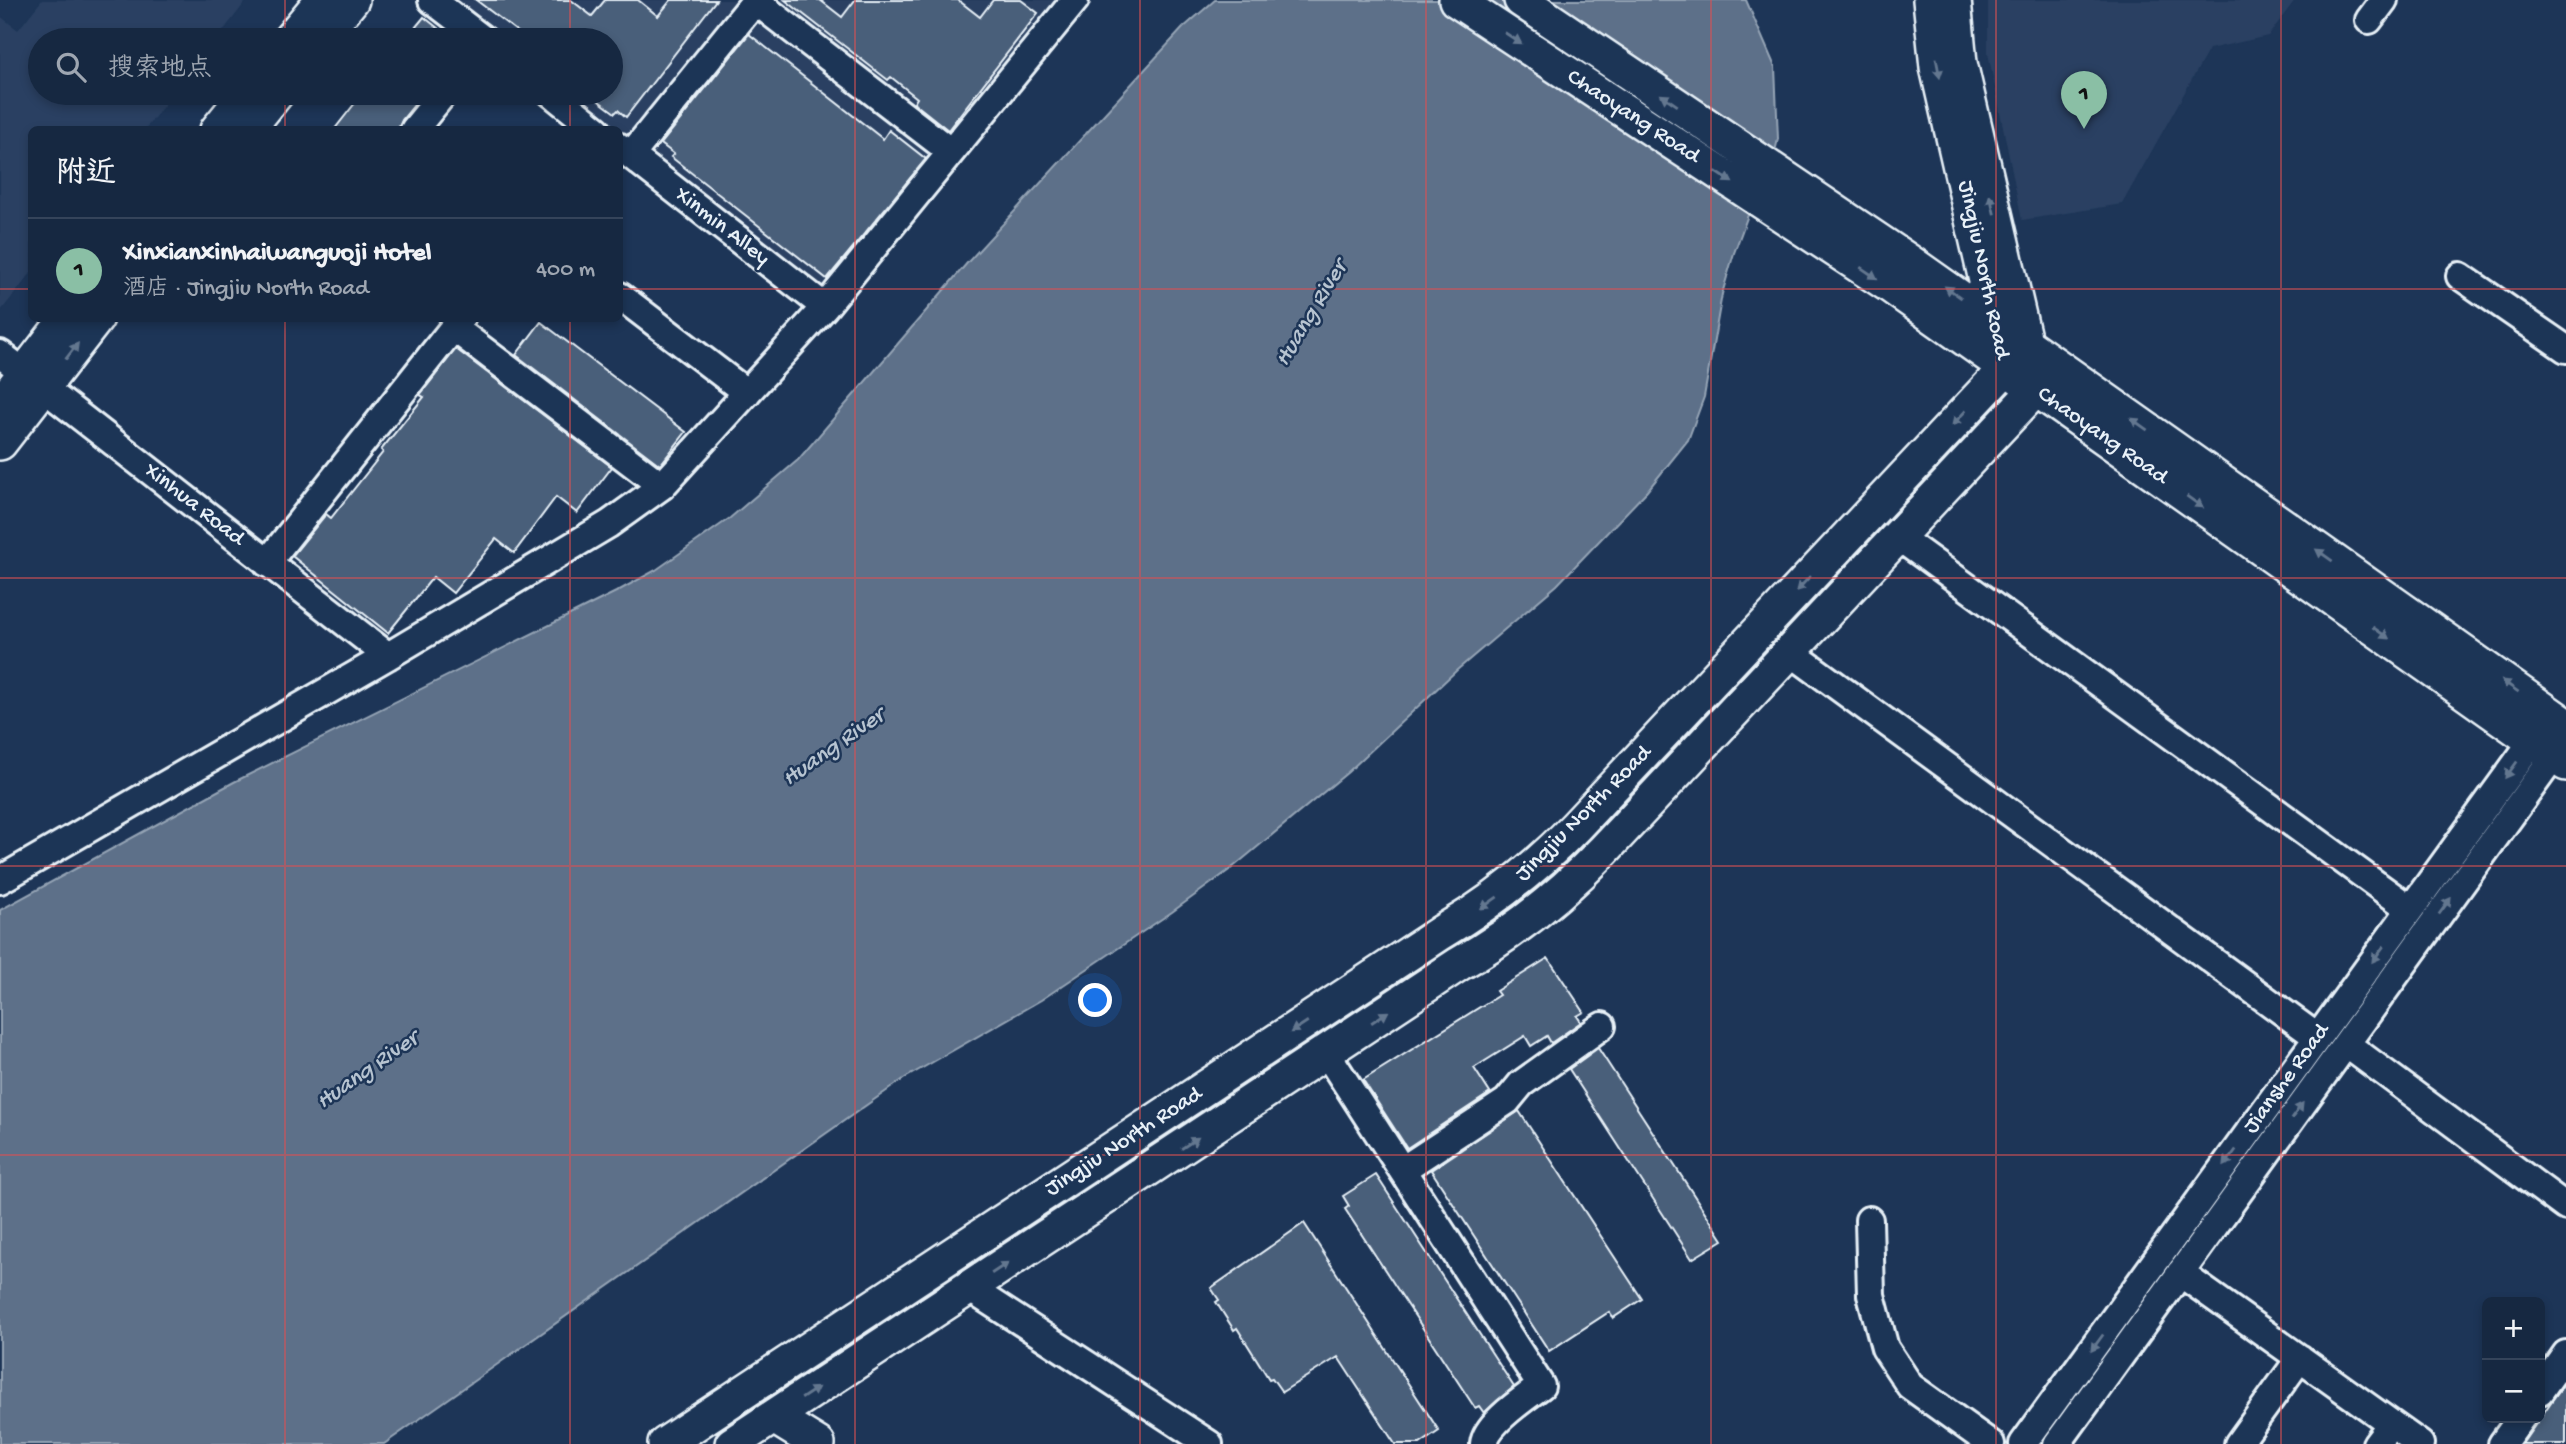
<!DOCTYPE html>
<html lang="zh">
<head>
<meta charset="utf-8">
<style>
  body { margin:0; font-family:"Gochi Hand","LXGW WenKai TC",sans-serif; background:#23344c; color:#f1f3f6 }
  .controls { position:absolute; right:21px; bottom:21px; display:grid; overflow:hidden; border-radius:10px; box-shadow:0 4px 10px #0003 }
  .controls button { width:63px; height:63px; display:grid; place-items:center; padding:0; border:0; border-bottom:2px solid #35445a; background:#162841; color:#f1f3f6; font:35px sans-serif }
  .you { position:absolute; left:1096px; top:1001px; width:24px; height:24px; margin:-18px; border:5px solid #fff; border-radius:50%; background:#1a73e8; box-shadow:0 0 0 10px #1a73e833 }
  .badge { display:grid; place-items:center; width:46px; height:46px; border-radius:50%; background:#8abfa5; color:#111; font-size:23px; font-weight:700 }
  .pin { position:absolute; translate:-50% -58px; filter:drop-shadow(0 2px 4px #0008) }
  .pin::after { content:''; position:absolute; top:37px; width:24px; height:21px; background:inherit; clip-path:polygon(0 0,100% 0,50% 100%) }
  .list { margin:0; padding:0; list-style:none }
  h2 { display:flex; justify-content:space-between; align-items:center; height:91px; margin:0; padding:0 28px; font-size:30px }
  h2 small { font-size:23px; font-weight:400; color:#9ea6b1 }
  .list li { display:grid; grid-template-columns:46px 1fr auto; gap:21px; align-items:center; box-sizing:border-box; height:105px; padding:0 28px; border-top:2px solid #35445a }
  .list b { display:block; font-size:26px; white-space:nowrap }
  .list p { margin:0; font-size:23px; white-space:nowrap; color:#9ea6b1 }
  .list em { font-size:23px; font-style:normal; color:#9ea6b1 }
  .icon { flex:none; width:38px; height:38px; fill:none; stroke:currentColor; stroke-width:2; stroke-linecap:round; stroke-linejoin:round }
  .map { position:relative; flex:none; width:2566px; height:1444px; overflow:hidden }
  .search { position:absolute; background:#162841; box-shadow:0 4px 10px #0003; left:28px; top:28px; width:595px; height:77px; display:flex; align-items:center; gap:18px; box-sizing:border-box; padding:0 24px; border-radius:38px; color:#9ea6b1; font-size:26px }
  .panel { position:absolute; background:#162841; box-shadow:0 4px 10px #0003; left:28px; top:126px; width:595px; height:196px; border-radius:10px }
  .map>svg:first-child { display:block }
  .built { fill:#2a4162 }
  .water { fill:#5d7089; stroke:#95a4b5; stroke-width:2 }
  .building { fill:#495e7a; stroke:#e8f1f8; stroke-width:2 }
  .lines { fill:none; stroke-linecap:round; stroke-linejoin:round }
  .minor-casing { stroke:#e8f1f8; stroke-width:32 }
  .major-casing { stroke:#e8f1f8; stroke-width:38 }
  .minor { stroke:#1d3557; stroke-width:26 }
  .major { stroke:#1d3557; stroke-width:33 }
  .oneway { fill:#64778f }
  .grid { fill:none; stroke:#da5052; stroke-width:2; stroke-opacity:0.55 }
  .labels { text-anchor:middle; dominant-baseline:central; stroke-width:5; stroke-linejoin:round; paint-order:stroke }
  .street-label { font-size:23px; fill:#e8f1f8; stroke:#1d3557 }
  .water-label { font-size:24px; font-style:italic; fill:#b7c4d1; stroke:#1d3557 }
</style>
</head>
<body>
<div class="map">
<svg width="2566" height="1444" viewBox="0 0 2566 1444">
  <rect width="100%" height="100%" fill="#1d3557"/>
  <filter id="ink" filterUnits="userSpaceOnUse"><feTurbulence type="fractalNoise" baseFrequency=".0143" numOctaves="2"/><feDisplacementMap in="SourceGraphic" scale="14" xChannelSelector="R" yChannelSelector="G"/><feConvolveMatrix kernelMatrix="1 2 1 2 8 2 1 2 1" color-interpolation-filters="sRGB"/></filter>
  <g filter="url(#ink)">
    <path class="built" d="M 42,0 L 247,0 L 216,40 L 40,40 L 40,93 L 174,93 L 145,129 L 32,130 L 31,273 L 0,312 L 0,16 L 18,30 Z
      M 452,0 L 1054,0 L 1057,2 L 823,298 L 620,135 L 620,130 L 613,129 L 567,93 L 611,93 L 611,40 L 502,40 Z
      M 1988,0 L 2295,0 L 2268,36 L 2209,49 L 2122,204 L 2022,220 L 1988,53 Z"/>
    <path class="water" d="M 1215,0 L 1746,0 L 1775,67 L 1778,139 L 1771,168 L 1748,215 L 1734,253 L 1722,294 L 1704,397 L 1688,440 L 1647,491 L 1557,585 L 1457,670 L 1348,772 L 1232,868 L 1172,912 L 1041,1000 L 905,1078 L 384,1444 L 0,1444 L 0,910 L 234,782 L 616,592 L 656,570 L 730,518 L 798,460 L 968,262 L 1183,28 Z"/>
    <path class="building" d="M 476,0 L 571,0 L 592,16 L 605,0 L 638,0 L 658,16 L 671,0 L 716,0 L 626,117 L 618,110 L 615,113 L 588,93 L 611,93 L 611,40 L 513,40 L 519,33 Z
      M 785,0 L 820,0 L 842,17 L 855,0 L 958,0 L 980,17 L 993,0 L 1021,0 L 1038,13 L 948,130 L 914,103 L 917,98 L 891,77 L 888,80 Z
      M 424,17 L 453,40 L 405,40 Z
      M 749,34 L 883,139 L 889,130 L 926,159 L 827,279 L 671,157 L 674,154 L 661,144 Z
      M 363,93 L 424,93 L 402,120 L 398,130 L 334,130 Z
      M 541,322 L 686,432 L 660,465 L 516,355 Z
      M 456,349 L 612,467 L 577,513 L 556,497 L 514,553 L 496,539 L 453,593 L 433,577 L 388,633 L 292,556 L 326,514 L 331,518 L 383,452 L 381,450 L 424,397 L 420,395 Z
      M 1548,958 L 1584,1012 L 1577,1016 L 1581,1022 L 1551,1043 L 1547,1036 L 1531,1046 L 1525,1036 L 1474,1068 L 1490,1093 L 1407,1148 L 1363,1080 L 1499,995 L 1496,991 Z
      M 1598,1048 L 1723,1240 L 1692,1259 L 1569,1069 Z
      M 1519,1111 L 1642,1299 L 1613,1318 L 1609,1312 L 1549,1351 L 1431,1170 Z
      M 1376,1175 L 1514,1387 L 1484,1413 L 1479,1406 L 1475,1408 L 1345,1209 L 1349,1206 L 1343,1196 Z
      M 1304,1223 L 1439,1431 L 1420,1444 L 1395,1444 L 1338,1357 L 1282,1392 L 1272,1378 L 1269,1379 L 1237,1328 L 1234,1330 L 1216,1302 L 1219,1300 L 1211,1288 Z
      M 2566,1381 L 2566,1444 L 2522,1444 L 2551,1402 Z"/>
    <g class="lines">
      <g class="minor-casing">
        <path id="minor" d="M 432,0 L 484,40
          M 754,0 L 951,152
          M 2369,20 L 2384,0
          M 551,93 L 597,130
          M 414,130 L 444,93
          M 620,147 L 825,307
          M 631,155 L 756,0
          M 2460,276 L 2566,349
          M 620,296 L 747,393
          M 454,328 L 662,486
          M 0,354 L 388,656
          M 1897,536 L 2410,909
          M 267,563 L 461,318
          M 1789,651 L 2317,1037
          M 0,880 L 388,656 L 609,524 L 662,486 L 825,307 L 1075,0
          M 2346,1044 L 2566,1207
          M 1326,1052 L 1541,1386 C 1524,1399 1486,1423 1484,1444
          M 1402,1170 L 1507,1101 L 1521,1084 L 1602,1026
          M 1869,1220 L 1871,1295 L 1885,1348 L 1910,1386 L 1991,1444
          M 2180,1273 L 2420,1444
          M 969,1288 L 1209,1444
          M 2540,1391 L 2566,1354
          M 2023,1444 L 2544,725
          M 2057,1444 L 2564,742
          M 2238,1444 L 2300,1358
          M 2376,1444 L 2391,1424
          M 2502,1444 L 2521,1418"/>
      </g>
      <g class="major-casing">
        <path id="major" d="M 1456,0 L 1893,288 L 2566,764
          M 1521,0 L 1910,262 L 2566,725
          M 289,40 L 322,0
          M 319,40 L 352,0
          M 217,130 L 247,93
          M 247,130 L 277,93
          M 0,405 L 67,318
          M 0,443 L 97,318
          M 774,1417 L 818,1444
          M 665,1444 L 1440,933 C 1491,903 1535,869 1576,826 L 2006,368 L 1937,67 L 1930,0
          M 732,1444 L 1459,964 C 1514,933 1560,896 1604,850 L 2036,389 L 1960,63 L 1954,0"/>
      </g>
      <use href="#minor" class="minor"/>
      <use href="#major" class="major"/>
    </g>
    <defs><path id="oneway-solid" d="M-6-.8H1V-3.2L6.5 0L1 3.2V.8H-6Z" transform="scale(1.75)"/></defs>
    <g class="oneway">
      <use href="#oneway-solid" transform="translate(1513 38) rotate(33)"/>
      <use href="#oneway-solid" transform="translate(1938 68) rotate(79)"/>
      <use href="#oneway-solid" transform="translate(1669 100) rotate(-146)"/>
      <use href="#oneway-solid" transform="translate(1724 177) rotate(33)"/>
      <use href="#oneway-solid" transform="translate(1992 204) rotate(-103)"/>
      <use href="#oneway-solid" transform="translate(1869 273) rotate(34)"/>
      <use href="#oneway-solid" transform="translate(1953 292) rotate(-145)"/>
      <use href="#oneway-solid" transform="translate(72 351) rotate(-52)"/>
      <use href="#oneway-solid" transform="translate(1959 418) rotate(133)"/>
      <use href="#oneway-solid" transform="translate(2139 424) rotate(-145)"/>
      <use href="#oneway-solid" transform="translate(2195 502) rotate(35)"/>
      <use href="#oneway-solid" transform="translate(2324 555) rotate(-145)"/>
      <use href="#oneway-solid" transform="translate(1803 584) rotate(133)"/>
      <use href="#oneway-solid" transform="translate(2381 633) rotate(35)"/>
      <use href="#oneway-solid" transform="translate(2510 686) rotate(-145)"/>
      <use href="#oneway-solid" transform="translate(2511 770) rotate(126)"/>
      <use href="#oneway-solid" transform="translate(1489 903) rotate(145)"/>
      <use href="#oneway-solid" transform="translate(2445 906) rotate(-54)"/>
      <use href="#oneway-solid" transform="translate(2378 954) rotate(126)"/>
      <use href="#oneway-solid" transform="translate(1380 1017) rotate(-33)"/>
      <use href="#oneway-solid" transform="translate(1299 1027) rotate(147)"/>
      <use href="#oneway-solid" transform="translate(2297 1111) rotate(-54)"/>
      <use href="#oneway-solid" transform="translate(1190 1143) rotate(-33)"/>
      <use href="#oneway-solid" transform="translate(2230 1158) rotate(126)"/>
      <use href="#oneway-solid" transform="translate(1000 1268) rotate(-33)"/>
      <use href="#oneway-solid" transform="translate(2097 1343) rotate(126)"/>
      <use href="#oneway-solid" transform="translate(810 1393) rotate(-33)"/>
    </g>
  </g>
  <path class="grid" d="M 285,0 L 285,40M 570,0 L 570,40M 855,0 L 855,1444M 1140,0 L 1140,1444M 1426,0 L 1426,1444M 1711,0 L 1711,1444M 1996,0 L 1996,1444M 2281,0 L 2281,1444M 285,93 L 285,130M 570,93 L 570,130M 0,289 L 32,289M 620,289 L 2566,289M 285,318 L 285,1444M 570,318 L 570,1444M 0,578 L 2566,578M 0,866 L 2566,866M 0,1155 L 2566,1155"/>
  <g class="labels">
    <g class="street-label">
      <text transform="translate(1633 117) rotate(33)">Chaoyang Road</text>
      <text transform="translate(722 227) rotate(38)">Xinmin Alley</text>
      <text transform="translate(1983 270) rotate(78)">Jingjiu North Road</text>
      <text transform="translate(2102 436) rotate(35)">Chaoyang Road</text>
      <text transform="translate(194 505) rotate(38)">Xinhua Road</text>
      <text transform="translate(1584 814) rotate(-45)">Jingjiu North Road</text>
      <text transform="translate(2287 1079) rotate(-54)">Jianshe Road</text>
      <text transform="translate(1124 1142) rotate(-33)">Jingjiu North Road</text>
    </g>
    <g class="water-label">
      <text transform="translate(1312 314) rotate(-59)">Huang River</text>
      <text transform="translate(834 748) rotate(-35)">Huang River</text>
      <text transform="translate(368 1071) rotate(-35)">Huang River</text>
    </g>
  </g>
</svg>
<div class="controls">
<button>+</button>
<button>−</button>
</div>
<div class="you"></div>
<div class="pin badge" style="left:2084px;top:129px">1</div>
<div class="search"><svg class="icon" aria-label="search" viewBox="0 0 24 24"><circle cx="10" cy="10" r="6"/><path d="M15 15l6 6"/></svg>搜索地点</div>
<section class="panel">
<h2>附近<small></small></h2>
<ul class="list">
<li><span class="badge">1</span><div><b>Xinxianxinhaiwanguoji Hotel</b><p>酒店 · Jingjiu North Road</p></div><em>400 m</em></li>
</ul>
</section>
</div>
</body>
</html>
